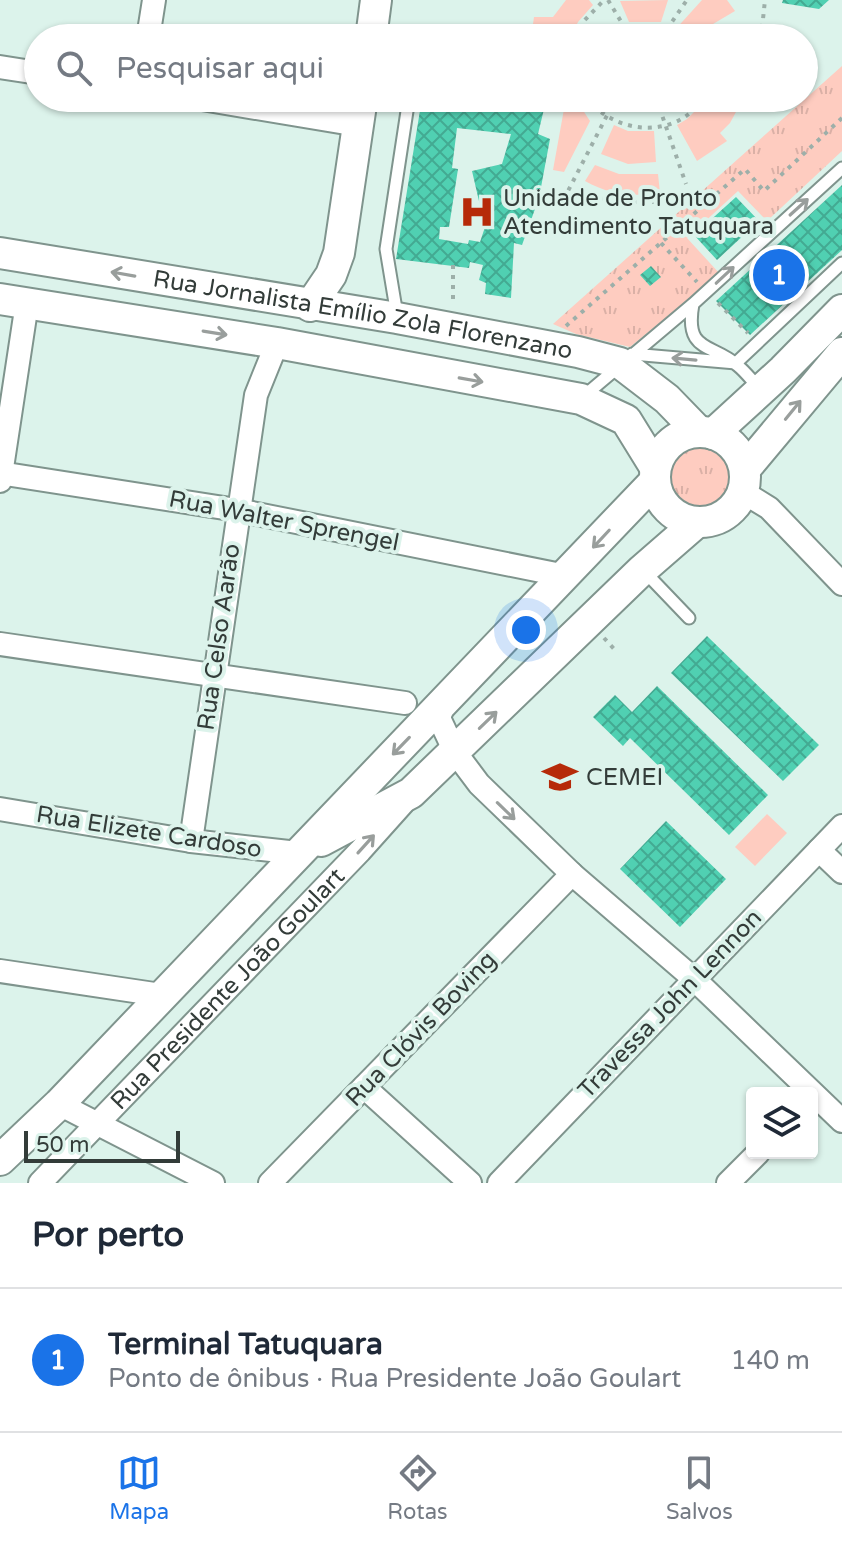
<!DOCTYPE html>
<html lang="pt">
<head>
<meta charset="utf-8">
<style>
  body { margin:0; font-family:"Varela Round",sans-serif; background:#f2f2f3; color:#1f2937 }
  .controls { position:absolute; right:24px; bottom:24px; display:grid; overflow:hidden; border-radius:8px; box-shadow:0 2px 6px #0004 }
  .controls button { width:72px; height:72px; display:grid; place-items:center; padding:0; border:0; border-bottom:2px solid #e0e1e3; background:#fff; color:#1f2937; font:40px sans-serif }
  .scale { position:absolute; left:24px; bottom:20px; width:156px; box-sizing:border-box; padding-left:8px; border:4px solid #333c39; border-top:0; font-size:22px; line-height:28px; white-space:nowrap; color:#333c39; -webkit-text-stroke:6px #dcf3eb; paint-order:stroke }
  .you { position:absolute; left:526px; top:630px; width:28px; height:28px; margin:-20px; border:6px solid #fff; border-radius:50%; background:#1a73e8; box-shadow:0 0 0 12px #1a73e833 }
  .badge { display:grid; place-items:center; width:52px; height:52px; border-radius:50%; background:#1a73e8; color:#fff; font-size:26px; font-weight:700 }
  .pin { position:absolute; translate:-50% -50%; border:4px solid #fff; box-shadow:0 2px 8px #0006 }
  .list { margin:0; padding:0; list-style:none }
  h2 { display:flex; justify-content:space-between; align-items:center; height:104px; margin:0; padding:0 32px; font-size:34px }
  h2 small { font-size:26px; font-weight:400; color:#747a83 }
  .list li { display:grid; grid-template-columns:52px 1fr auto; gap:24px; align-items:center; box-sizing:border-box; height:144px; padding:0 32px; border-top:2px solid #e0e1e3 }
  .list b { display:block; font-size:30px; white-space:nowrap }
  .list p { margin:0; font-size:26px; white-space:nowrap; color:#747a83 }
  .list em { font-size:26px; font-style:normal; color:#747a83 }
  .icon { flex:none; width:44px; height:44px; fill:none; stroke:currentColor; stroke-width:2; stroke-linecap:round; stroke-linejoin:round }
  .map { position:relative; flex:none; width:842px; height:1183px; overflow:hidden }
  .search { position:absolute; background:#fff; box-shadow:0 2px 6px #0004; left:24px; right:24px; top:24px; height:88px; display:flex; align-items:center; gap:20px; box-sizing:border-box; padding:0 28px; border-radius:44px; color:#747a83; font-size:30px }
  .sheet { height:248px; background:#fff }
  nav { display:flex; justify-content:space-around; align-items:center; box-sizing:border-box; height:112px; border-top:2px solid #e0e1e3; background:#fff; font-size:22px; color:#747a83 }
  nav a { display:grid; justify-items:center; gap:4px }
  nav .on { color:#1a73e8 }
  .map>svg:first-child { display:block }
  .grass { fill:url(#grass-tufts) }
  .garden { fill:#feccc0 }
  .building { fill:url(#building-cross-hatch); fill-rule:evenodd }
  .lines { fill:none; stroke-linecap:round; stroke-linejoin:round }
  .lane-casing { stroke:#7f948d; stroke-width:15 }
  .street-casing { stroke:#7f948d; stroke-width:26 }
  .secondary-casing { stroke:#7f948d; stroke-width:34 }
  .path { stroke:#9dafa9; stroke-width:4; stroke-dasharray:4 6; stroke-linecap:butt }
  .lane { stroke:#fff; stroke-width:11 }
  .street { stroke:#fff; stroke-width:22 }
  .secondary { stroke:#fff; stroke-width:30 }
  .oneway { stroke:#999e9c }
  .labels { text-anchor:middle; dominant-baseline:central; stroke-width:8; stroke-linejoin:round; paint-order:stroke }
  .poi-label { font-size:24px; fill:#333c39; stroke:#dcf3eb; text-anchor:start }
  .street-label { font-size:24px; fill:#333c39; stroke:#dcf3eb }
</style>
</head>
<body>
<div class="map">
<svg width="842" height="1183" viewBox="0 0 842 1183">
  <defs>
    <pattern id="grass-tufts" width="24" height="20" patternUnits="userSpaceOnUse" patternTransform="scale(2)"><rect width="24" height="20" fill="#feccc0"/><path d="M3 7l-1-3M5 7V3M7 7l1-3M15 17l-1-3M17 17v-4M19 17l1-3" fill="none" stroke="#dab0a6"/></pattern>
    <pattern id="building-cross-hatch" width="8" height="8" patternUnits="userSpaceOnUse" patternTransform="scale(2)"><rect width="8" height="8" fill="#50d0b2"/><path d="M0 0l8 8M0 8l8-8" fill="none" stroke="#43aa92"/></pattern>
  </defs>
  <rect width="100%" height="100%" fill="#dcf3eb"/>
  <path class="grass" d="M 842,66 L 842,151 L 767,221 L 738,191 L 687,238 L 720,274 L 630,347 L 576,334 L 553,324 Z
    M668 477a31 31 0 1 1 62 0a31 31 0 1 1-62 0Z"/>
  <path class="garden" d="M 566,0 L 589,0 L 593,5 L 578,22 L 570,38 L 531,38 L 534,17 L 553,17 Z
    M 668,0 L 661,22 L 629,22 L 620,1 Z
    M 702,0 L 727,0 L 735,11 L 713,24 L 719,38 L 680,38 L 673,32 Z
    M 566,98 L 575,98 L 590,121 L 564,172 L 553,170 Z
    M 708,98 L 743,99 L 730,123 L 720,133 L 727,141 L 697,161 L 677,125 L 687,119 Z
    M 614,125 L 628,131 L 654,131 L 656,162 L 628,164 L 601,154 Z
    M 595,165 L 619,174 L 658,174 L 660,193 C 632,197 610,195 585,181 Z
    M 767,814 L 787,833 L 755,866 L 735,847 Z"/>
  <path class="building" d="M 783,0 L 829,0 L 819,9 L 782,3 Z
    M 422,98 L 526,98 L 545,105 L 538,134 L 550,139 L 539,198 L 522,245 L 514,243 L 511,298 L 485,294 L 486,283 L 479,280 L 483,265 L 470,262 L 469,268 L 396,259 ZM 457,128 L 511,134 L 502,164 L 472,171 L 485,227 L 480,242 L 469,240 L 468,244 L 439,239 L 440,227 L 449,227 L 458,169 L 452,168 Z
    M 842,185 L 842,250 L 750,335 L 716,301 Z
    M 736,197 L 759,221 L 717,260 L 694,235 Z
    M 651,266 L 661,277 L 650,286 L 640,275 Z
    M 707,636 L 819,745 L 783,781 L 671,673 Z
    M 657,686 L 768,795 L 729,835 L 630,738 L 623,746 L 593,717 L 615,695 L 632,712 Z
    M 666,821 L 726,879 L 680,927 L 620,869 Z"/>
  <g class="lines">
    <g class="lane-casing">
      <path id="lane" d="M 693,304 C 684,353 712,343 737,365 C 746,372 752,381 760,389
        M 397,315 L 386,249 L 409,98
        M 632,354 L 736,363 L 842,263
        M 584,396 L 693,304 L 842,168
        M 643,570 L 689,618"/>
    </g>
    <g class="street-casing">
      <g id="street">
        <path d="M 148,38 L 154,0"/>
        <path d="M 0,67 L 38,73"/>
        <path d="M 196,98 L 358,125"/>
        <path d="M 0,473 L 237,510 L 566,576"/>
        <path d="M 0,481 L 27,303"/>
        <path d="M 743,492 L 769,508 L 842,584"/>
        <path d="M 0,644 L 405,703"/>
        <path d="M 446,698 L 439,718 L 455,752 L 479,784 L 572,874 L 694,979 L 842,1121"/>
        <path d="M 0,809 L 191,841 L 298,853"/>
        <path d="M 191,841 L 256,395 L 277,343"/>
        <path d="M 819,850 L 842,872"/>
        <path d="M 0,971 L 161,995"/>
        <path d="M 364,1087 L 470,1183"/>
        <path d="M 59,1104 L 213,1183"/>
        <path id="s1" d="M 40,1183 L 360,851 L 403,803"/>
        <path d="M 270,1183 L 572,874"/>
        <path d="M 499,1183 L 842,826"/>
        <path d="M 728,1183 L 758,1153"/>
      </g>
    </g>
    <g class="secondary-casing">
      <g id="secondary">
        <path d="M 371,38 L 376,0"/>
        <path id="s2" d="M 0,253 L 397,318 L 578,352 L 620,363 L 667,399 L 699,432"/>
        <path d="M 0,299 L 277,343 L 581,399 L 626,420 L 655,467"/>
        <path d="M 310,306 L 331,275 L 339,253 L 362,98"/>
        <circle cx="700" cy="477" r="45"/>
        <path d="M 713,434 L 783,370 L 842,310"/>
        <path d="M 745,469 L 842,353"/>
        <path d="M 321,841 L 411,793 L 642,570 L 696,523"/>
        <path d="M 0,1160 L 59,1104 L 654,482"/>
      </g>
    </g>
    <path class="path" d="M 608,0 L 631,38
      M 577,38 L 582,23 L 604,0
      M 618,38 C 635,24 655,21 672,38
      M 661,38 L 687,0
      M 761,38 L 765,0
      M 587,98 C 615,135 677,140 703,98
      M 616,98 L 568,191 L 621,202 L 666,202
      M 656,98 L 686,184
      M 661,243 L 697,282
      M 453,265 L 453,303
      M 718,303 L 748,333
      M 566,326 L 745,169 L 764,191 L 842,118
      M 604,638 L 616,651"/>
    <use href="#lane" class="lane"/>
    <use href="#street" class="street"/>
    <use href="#secondary" class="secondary"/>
  </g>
  <defs><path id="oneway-shaft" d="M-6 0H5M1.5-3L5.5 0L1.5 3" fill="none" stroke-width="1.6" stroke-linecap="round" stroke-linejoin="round" transform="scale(2)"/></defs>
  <g class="oneway">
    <use href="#oneway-shaft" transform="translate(799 207) rotate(-42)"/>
    <use href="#oneway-shaft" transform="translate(123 274) rotate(-170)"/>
    <use href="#oneway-shaft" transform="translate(725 275) rotate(-43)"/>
    <use href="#oneway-shaft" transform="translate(215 333) rotate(9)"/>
    <use href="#oneway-shaft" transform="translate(684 359) rotate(-175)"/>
    <use href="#oneway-shaft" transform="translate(471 380) rotate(10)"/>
    <use href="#oneway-shaft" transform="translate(793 410) rotate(-51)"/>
    <use href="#oneway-shaft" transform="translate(601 539) rotate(133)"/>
    <use href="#oneway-shaft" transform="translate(488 720) rotate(-44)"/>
    <use href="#oneway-shaft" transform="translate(401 746) rotate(134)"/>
    <use href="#oneway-shaft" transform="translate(506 811) rotate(44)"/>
    <use href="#oneway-shaft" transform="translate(366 844) rotate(-48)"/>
  </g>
  <defs>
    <g id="hospital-bare" transform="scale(2.76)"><path d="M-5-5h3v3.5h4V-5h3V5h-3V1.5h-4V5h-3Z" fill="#b62a09" stroke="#dcf3eb" stroke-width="2.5" paint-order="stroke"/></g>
    <g id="school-bare" transform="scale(2.76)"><path d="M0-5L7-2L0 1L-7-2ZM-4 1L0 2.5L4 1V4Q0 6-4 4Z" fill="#b62a09" stroke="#dcf3eb" stroke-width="2.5" paint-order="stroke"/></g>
  </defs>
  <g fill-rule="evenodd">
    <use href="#hospital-bare" x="477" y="212"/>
    <use href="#school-bare" x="560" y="777"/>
  </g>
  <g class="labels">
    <g class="poi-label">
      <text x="503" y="198">Unidade de Pronto<tspan x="503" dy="28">Atendimento Tatuquara</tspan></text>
      <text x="586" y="777">CEMEI</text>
    </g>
    <g class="street-label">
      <text stroke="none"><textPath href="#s2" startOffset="368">Rua Jornalista Emílio Zola Florenzano</textPath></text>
      <text transform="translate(284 521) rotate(11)">Rua Walter Sprengel</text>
      <text transform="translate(219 637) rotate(-82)">Rua Celso Aarão</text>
      <text transform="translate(149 832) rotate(9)">Rua Elizete Cardoso</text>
      <text stroke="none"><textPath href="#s1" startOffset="270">Rua Presidente João Goulart</textPath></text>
      <text transform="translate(670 1004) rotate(-46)">Travessa John Lennon</text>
      <text transform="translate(421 1029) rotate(-46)">Rua Clóvis Boving</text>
    </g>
  </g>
</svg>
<div class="controls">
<button><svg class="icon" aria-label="layers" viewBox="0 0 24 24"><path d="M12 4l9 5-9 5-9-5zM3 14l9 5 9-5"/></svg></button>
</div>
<div class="scale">50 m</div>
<div class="you"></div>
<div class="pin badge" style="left:779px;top:275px">1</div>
<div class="search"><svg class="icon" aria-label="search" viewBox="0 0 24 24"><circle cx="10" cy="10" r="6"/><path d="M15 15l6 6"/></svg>Pesquisar aqui</div>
</div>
<section class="sheet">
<h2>Por perto<small></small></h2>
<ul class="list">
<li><span class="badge">1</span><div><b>Terminal Tatuquara</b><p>Ponto de ônibus · Rua Presidente João Goulart</p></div><em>140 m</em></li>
</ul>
</section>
<nav>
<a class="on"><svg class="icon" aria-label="map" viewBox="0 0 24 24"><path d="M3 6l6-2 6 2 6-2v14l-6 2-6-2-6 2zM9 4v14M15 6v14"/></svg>Mapa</a>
<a><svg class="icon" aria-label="directions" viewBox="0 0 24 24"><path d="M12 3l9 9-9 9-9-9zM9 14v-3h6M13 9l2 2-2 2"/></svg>Rotas</a>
<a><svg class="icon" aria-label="saved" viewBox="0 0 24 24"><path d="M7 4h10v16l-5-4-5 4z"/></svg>Salvos</a>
</nav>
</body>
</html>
